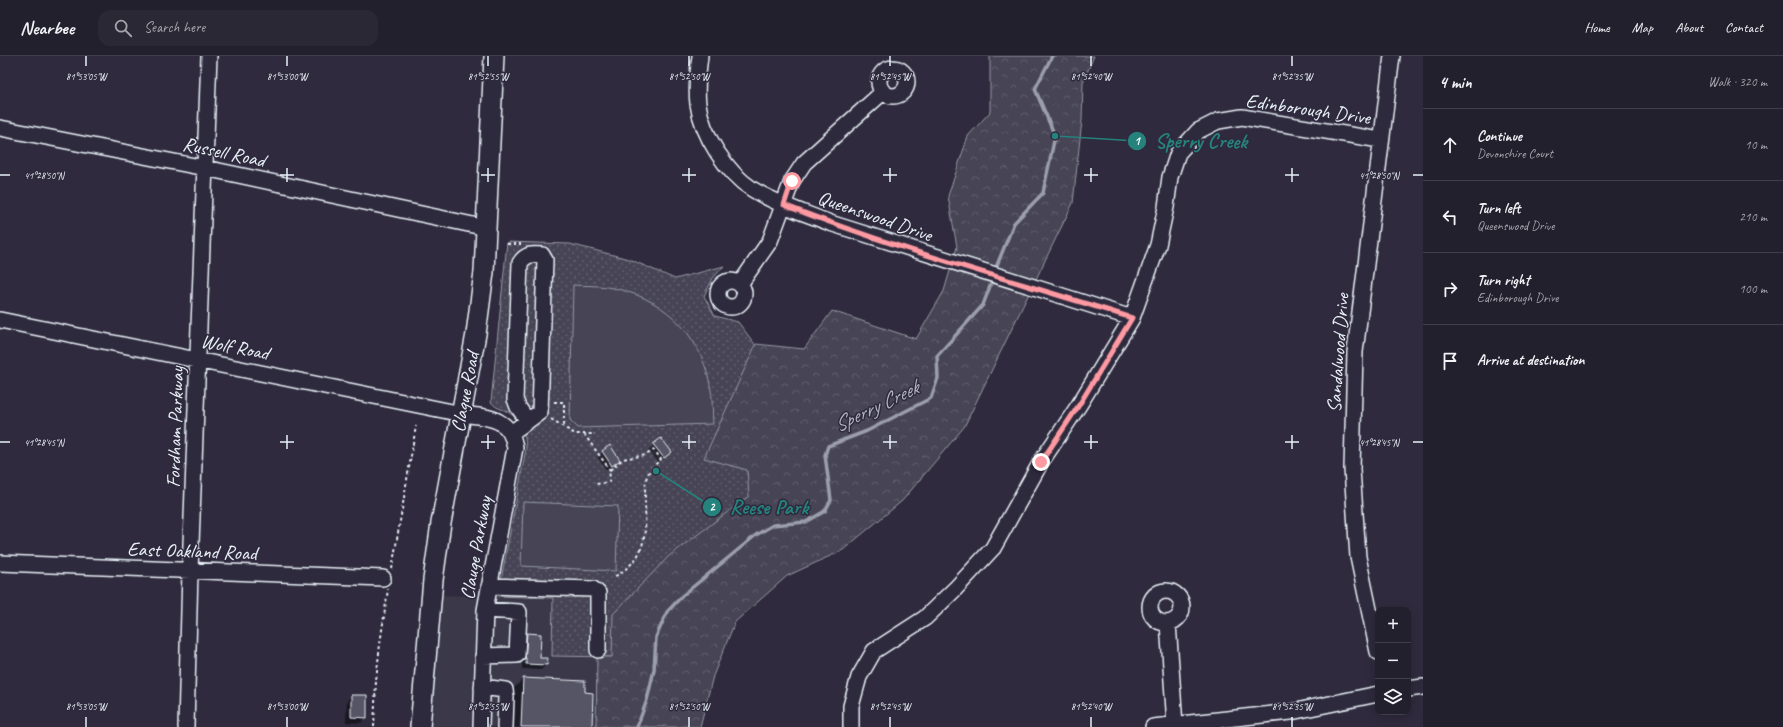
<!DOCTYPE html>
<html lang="en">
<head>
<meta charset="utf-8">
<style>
  body { margin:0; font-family:Caveat,sans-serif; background:#2b2836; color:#f1f3f6 }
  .controls { position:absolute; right:12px; bottom:12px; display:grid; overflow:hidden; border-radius:8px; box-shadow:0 2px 10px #0003 }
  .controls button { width:36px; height:36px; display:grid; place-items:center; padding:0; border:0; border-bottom:1px solid #403e4a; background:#23202e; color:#f1f3f6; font:20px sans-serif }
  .stop { position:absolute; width:12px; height:12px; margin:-9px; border:3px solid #ff9aa2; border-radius:50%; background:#fff }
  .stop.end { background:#ff9aa2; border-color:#fff; box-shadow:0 1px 4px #0008 }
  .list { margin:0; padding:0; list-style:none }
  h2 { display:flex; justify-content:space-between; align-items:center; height:52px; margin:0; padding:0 16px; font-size:17px }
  h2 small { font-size:13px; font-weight:400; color:#a3a3aa }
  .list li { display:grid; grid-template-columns:26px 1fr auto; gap:12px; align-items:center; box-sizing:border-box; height:72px; padding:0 16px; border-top:1px solid #403e4a }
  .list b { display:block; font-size:15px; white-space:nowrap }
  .list p { margin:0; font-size:13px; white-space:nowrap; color:#a3a3aa }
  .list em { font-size:13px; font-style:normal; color:#a3a3aa }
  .icon { flex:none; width:22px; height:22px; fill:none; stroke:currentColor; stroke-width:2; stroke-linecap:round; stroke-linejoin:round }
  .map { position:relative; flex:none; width:1423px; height:671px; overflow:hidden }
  header { display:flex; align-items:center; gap:24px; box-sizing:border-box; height:56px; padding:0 20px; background:#23202e; border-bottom:1px solid #403e4a }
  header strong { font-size:19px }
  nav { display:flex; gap:22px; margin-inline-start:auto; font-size:14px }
  .search { width:280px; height:36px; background:#2b2836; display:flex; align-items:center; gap:10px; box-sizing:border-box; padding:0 14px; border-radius:12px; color:#a3a3aa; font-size:15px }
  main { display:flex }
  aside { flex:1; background:#23202e }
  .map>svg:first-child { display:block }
  .built { fill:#3b3749 }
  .green { fill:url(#green-dots); stroke:#979aa6 }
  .forest { fill:url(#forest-crowns); stroke:#979aa6 }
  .pitch { fill:#464455; stroke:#979aa6 }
  .shadow { fill:#0007 }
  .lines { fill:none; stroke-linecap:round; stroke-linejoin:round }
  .stream { stroke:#9c9fab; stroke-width:3.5 }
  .building { fill:#575565; stroke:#e8f1f8 }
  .minor-casing { stroke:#e8f1f8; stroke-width:18 }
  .major-casing { stroke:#e8f1f8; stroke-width:22 }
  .path { stroke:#e8f1f8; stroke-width:2; stroke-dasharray:3 3; stroke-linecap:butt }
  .minor { stroke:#2f2a3d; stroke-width:15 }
  .major { stroke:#2f2a3d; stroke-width:19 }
  .route { stroke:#ff9aa2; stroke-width:5 }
  .ticks { fill:none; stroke:#e8f1f8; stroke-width:1.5 }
  .labels { text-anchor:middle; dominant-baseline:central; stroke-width:3; stroke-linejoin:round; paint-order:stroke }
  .street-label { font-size:20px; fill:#e8f1f8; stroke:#2f2a3d }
  .water-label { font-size:21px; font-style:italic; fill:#afb4be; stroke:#2f2a3d }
  .ticks-label { font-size:10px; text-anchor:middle; fill:#e8f1f8; stroke:#2f2a3d; stroke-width:3; stroke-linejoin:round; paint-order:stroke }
  .leader { fill:none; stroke:#25827c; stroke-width:1.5 }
  .callout-dot { fill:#25827c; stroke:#2f2a3d; stroke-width:1.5 }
  .mark-label { font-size:12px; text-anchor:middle; font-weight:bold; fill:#fff }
  .callout-label { font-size:21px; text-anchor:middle; font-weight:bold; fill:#25827c; stroke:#2f2a3d; stroke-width:3; stroke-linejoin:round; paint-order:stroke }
</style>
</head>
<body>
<header>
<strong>Nearbee</strong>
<div class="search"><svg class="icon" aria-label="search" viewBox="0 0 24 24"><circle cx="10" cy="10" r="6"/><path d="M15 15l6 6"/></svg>Search here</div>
<nav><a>Home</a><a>Map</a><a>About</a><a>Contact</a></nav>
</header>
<main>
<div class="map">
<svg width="1423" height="671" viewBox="0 0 1423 671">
  <defs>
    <pattern id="green-dots" width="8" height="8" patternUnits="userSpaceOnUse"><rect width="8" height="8" fill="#464455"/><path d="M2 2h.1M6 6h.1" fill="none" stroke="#615f6e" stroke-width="1.8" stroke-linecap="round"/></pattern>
    <pattern id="forest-crowns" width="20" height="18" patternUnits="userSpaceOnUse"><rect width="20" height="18" fill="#464455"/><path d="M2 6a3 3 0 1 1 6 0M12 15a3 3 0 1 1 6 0" fill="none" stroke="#615f6e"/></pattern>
  </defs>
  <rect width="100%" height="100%" fill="#2f2a3d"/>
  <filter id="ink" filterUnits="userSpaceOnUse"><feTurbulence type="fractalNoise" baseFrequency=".025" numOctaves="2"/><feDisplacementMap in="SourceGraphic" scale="8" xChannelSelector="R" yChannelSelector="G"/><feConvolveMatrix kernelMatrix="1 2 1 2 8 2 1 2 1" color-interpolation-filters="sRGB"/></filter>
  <g filter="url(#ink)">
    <path class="built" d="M 438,539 L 553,542 L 597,601 L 596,671 L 427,671 Z"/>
    <path class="green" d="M 507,186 L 570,188 L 629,203 L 675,223 L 724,210 L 713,222 L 704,240 L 715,260 L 738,266 L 776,316 L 839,364 L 612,601 L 552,600 L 553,542 L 498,540 L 526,393 C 525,375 521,362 504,354 C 498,352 495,351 491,346 Z"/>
    <path class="forest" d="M 990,0 L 1094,0 L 1083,26 L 1082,64 L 1073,147 L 964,371 L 902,445 L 843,494 L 787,520 L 735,566 L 713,620 L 700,671 L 596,671 L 597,601 L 612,601 L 613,558 L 669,500 L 749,440 L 747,414 L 704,402 L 756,288 L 804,293 L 832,255 L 916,283 L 944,235 L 957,191 L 948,140 L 968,80 L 990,56 Z"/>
    <path class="pitch" d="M 573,229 C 584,230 596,229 607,231 C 660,239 700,275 710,329 C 713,342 712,355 713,368 L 578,372 L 570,364 Z
      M 523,446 L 618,450 L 616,515 L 521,510 Z"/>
    <path class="shadow" d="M 661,383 L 665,401 L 658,406 L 648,394 Z
      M 610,390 L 619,404 L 606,414 L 597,401 Z
      M 528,578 L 539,603 L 546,609 L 541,614 L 522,613 L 522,607 L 520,607 L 523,584 Z
      M 523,623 L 584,637 L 591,671 L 511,671 L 512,634 Z
      M 352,640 L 366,661 L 361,667 L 346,666 L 347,645 Z"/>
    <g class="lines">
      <path class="stream" d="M 995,214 L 1014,167 L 1043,137 L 1055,80 L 1035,33 L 1052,0
        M 637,671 L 647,644 L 654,614 L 656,581 L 667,556 L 683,539 L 756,479 L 773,469 L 806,466 L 825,455 L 831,444 L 825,399 L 828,390 L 867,375 L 931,342 L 938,322 L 937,300 L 983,249 L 993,222"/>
    </g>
    <path class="building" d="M 661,382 L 672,396 L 664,402 L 653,388 Z
      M 610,389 L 620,404 L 612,410 L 602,395 Z
      M 527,577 L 541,578 L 540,602 L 548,602 L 547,609 L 526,608 L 526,602 L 525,602 Z
      M 523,622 L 585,625 L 585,636 L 593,637 L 592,671 L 521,671 Z
      M 351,639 L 367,639 L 367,662 L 351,661 Z"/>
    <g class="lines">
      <g class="minor-casing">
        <path id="minor" d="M 700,0 C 698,15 696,33 698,48 C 702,79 727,117 752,133 C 776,148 805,157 830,167 L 1132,262
          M879 26a14 14 0 1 1 28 0a14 14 0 1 1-28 0Z
          M 0,72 L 205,112 L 487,172
          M718 238a13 13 0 1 1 26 0a13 13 0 1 1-26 0Z
          M 740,228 L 770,185 L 792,125 L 804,107 L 883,36
          M 0,264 L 462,358 C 487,361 511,361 515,392 L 485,554 L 481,671
          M 511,377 L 540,356 L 545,204 L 542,199 C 532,198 526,198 520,207 L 515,343 L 518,351 L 528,365
          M 0,507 L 383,522
          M 489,530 L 593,533 L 598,537 L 598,594
          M1150 551a16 16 0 1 1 32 0a16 16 0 1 1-32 0Z
          M 1168,567 L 1175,669
          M 1378,596 L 1358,501 L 1352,413 L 1355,296 L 1392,0
          M 483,600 L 517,599 L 519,556 L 485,554
          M 482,631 L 505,634 L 506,641 L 505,671
          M 1408,633 L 1423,631
          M 186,671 L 190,515 L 209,0
          M 851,671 L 851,650 L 859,621 L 874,595 L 925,562 L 955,533 L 993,492 L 1041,406 L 1079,349 L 1132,262 L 1158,189 L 1166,151 L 1170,121 L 1178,97 L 1198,75 L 1218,65 L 1242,61 L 1380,84
          M 1153,671 L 1291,656 L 1378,638"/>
      </g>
      <g class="major-casing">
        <path id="major" d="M 420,671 L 433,524 L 441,467 L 476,278 L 484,216 L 494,0"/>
      </g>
      <path class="path" d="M 507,188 L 521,188
        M 554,346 L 564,346 L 564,371
        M 551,363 L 575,378 L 595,378
        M 584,378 L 610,414 L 609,426 L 596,428
        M 610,414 L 623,403 L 646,399 L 654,394 L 661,403 C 656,408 650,413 647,420 C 645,427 645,434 645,441 C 645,465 649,493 629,510 C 625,514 619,518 614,521
        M 392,513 L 416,370
        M 374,671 L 376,625 L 380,588 L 388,533"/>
      <use href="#minor" class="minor"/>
      <use href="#major" class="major"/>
    </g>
  </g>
  <g class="lines" filter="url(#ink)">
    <path class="route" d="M 792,125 L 784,149 C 898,194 1016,225 1132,262 L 1079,349 L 1041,406"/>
  </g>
  <path class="ticks" d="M 86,0 L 86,10M 287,0 L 287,10M 488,0 L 488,10M 689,0 L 689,10M 890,0 L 890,10M 1091,0 L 1091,10M 1292,0 L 1292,10M 287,112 L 287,126M 488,112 L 488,126M 689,112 L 689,126M 890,112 L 890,126M 1091,112 L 1091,126M 1292,112 L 1292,126M 0,119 L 10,119M 280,119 L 294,119M 481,119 L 495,119M 682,119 L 696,119M 883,119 L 897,119M 1084,119 L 1098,119M 1285,119 L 1299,119M 1413,119 L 1423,119M 287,379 L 287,393M 488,379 L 488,393M 689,379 L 689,393M 890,379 L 890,393M 1091,379 L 1091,393M 1292,379 L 1292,393M 0,386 L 10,386M 280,386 L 294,386M 481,386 L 495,386M 682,386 L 696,386M 883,386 L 897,386M 1084,386 L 1098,386M 1285,386 L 1299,386M 1413,386 L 1423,386M 86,661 L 86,671M 287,661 L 287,671M 488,661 L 488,671M 689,661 L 689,671M 890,661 L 890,671M 1091,661 L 1091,671M 1292,661 L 1292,671"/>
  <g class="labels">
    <g class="street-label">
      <text transform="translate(1308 53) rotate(8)">Edinborough Drive</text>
      <text transform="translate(224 96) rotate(12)">Russell Road</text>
      <text transform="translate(875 160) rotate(19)">Queenswood Drive</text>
      <text transform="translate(235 291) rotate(11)">Wolf Road</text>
      <text transform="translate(1338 297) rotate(-86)">Sandalwood Drive</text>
      <text transform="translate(465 336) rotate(-79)">Clague Road</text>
      <text transform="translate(175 371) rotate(-88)">Fordham Parkway</text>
      <text transform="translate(476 492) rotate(-80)">Clauge Parkway</text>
      <text transform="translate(192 495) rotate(2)">East Oakland Road</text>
    </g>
    <g class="water-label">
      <text transform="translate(876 350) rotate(-26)">Sperry Creek</text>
    </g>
  </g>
  <g class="ticks-label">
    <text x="86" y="24">81°53'05"W</text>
    <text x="287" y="24">81°53'00"W</text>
    <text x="488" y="24">81°52'55"W</text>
    <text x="689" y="24">81°52'50"W</text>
    <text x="890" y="24">81°52'45"W</text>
    <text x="1091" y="24">81°52'40"W</text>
    <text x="1292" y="24">81°52'35"W</text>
    <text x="44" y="123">41°28'50"N</text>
    <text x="1379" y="123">41°28'50"N</text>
    <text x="44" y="390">41°28'45"N</text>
    <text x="1379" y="390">41°28'45"N</text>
    <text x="86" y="654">81°53'05"W</text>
    <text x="287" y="654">81°53'00"W</text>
    <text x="488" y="654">81°52'55"W</text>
    <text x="689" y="654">81°52'50"W</text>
    <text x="890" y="654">81°52'45"W</text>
    <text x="1091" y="654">81°52'40"W</text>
    <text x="1292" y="654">81°52'35"W</text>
  </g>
  <path class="leader" d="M1055 80L1137 85M656 415L712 451"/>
  <g class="callout-dot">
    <circle cx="1055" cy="80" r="4"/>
    <circle cx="656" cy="415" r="4"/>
    <circle cx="1137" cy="85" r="10"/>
    <circle cx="712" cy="451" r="10"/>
  </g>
  <g class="mark-label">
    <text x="1137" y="89">1</text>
    <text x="712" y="455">2</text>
  </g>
  <g class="callout-label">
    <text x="1201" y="92">Sperry Creek</text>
    <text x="769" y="458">Reese Park</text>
  </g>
</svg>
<div class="controls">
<button>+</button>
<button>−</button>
<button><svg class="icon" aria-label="layers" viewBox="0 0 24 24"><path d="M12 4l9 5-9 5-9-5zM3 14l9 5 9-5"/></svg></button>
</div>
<div class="stop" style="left:792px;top:125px"></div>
<div class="stop end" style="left:1041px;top:406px"></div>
</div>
<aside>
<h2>4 min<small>Walk · 320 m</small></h2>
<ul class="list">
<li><svg class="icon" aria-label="ahead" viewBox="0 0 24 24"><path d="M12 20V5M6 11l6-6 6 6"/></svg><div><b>Continue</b><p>Devonshire Court</p></div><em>10 m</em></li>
<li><svg class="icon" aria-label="left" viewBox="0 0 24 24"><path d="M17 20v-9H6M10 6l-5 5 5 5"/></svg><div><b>Turn left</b><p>Queenswood Drive</p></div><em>210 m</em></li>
<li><svg class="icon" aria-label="right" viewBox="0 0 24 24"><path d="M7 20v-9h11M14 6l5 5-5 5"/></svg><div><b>Turn right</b><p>Edinborough Drive</p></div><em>100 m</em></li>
<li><svg class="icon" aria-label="arrive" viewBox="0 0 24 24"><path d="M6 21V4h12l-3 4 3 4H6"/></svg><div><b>Arrive at destination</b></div></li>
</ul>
</aside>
</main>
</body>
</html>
